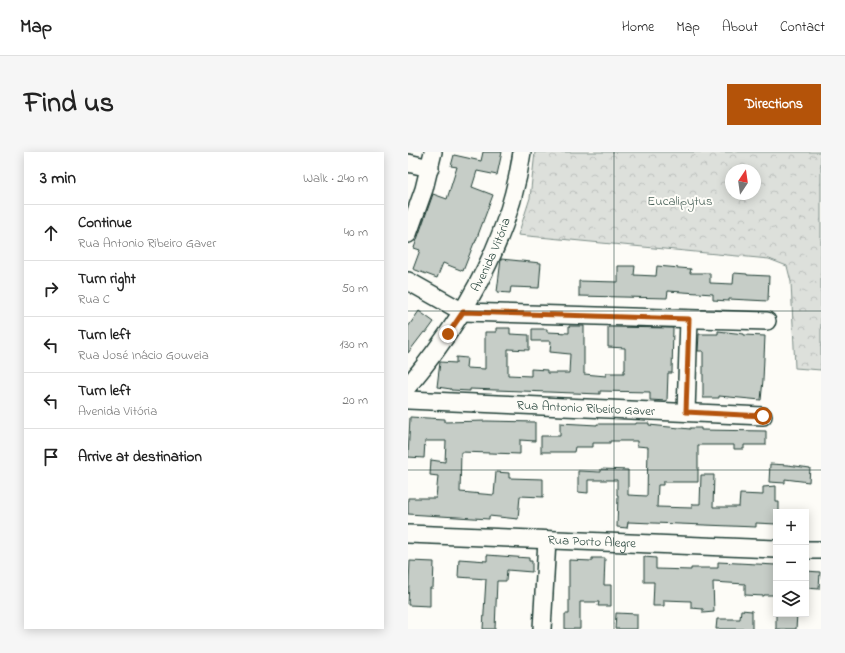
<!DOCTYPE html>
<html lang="en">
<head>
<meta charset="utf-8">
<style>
  body { margin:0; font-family:"Indie Flower",sans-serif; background:#f6f6f6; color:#222 }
  .controls { position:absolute; right:12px; bottom:12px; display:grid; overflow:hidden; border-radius:0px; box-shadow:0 2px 10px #0003 }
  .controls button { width:36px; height:36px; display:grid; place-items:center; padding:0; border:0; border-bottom:1px solid #e0e0e0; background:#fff; color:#222; font:20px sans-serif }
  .compass { position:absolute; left:317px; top:12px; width:36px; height:36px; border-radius:50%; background:#fff; box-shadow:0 2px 10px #0003; rotate:13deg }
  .stop { position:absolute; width:12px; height:12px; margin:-9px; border:3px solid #b45309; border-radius:50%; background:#fff }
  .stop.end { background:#b45309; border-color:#fff; box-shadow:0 1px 4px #0008 }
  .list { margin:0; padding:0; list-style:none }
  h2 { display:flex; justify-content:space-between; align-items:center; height:52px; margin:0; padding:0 16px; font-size:17px }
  h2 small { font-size:13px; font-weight:400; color:#767676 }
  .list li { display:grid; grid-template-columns:26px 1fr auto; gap:12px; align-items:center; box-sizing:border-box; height:56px; padding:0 16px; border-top:1px solid #e0e0e0 }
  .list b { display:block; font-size:15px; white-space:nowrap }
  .list p { margin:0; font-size:13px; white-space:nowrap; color:#767676 }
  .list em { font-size:13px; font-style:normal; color:#767676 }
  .icon { flex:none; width:22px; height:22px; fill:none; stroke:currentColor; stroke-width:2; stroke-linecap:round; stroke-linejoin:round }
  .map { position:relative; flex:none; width:413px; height:477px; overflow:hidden; border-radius:0px }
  header { display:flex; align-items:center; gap:24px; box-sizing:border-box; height:56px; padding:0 20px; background:#fff; border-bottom:1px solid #e0e0e0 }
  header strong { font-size:19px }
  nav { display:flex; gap:22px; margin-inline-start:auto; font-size:14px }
  .intro { display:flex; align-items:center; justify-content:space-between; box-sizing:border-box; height:96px; padding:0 24px }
  h1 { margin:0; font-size:28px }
  .button { padding:10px 18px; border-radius:0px; background:#b45309; color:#fff; font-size:14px; font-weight:700 }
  main { display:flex; gap:24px; padding:0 24px }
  aside { flex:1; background:#fff; border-radius:0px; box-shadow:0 2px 10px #0003 }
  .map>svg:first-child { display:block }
  .forest { fill:url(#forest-crowns); stroke:#7e8e88; fill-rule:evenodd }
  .building { fill:#c6cdc7; stroke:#1f3d34 }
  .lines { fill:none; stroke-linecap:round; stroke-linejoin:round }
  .minor-casing { stroke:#1f3d34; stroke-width:20 }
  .minor { stroke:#fdfcf7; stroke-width:17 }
  .route { stroke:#b45309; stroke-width:5 }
  .grid { fill:none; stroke:#1f3d34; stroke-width:1; stroke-opacity:0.55 }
  .labels { text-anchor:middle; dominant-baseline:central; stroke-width:4; stroke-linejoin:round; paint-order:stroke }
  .park-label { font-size:13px; fill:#455e55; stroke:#fdfcf7 }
  .street-label { font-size:13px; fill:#1f3d34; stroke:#fdfcf7 }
</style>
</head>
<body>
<header>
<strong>Map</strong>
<nav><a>Home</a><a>Map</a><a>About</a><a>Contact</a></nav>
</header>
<div class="intro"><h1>Find us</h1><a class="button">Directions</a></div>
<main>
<aside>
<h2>3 min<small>Walk · 240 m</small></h2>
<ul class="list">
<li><svg class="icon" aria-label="ahead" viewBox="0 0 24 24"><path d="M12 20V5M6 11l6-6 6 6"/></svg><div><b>Continue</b><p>Rua Antonio Ribeiro Gaver</p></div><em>40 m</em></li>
<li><svg class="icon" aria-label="right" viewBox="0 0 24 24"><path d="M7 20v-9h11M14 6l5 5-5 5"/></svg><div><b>Turn right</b><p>Rua C</p></div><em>50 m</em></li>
<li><svg class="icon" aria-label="left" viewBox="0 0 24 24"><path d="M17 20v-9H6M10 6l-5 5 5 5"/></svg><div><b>Turn left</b><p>Rua José Inácio Gouveia</p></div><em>130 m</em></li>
<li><svg class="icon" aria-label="left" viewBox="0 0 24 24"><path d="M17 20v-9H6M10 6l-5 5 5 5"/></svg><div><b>Turn left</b><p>Avenida Vitória</p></div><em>20 m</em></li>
<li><svg class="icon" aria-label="arrive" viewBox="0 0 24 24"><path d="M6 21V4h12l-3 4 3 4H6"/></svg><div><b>Arrive at destination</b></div></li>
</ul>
</aside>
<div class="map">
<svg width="413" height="477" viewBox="0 0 413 477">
  <defs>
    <pattern id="forest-crowns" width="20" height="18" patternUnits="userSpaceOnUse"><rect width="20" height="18" fill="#dde0db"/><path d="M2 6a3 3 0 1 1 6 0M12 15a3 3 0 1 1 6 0" fill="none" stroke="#bdc1bd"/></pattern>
  </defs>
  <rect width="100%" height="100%" fill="#fdfcf7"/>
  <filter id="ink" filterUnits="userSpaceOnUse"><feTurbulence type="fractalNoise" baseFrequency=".025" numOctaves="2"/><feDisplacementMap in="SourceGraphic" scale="8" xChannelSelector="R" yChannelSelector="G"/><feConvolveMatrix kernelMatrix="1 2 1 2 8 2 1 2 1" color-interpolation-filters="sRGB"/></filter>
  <g filter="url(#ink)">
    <path class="forest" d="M 127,0 L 413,0 L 413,218 L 387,216 L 383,130 L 379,114 L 361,107 L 110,83 L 122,46 ZM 323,18 L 347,18 L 347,42 L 323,42 Z"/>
    <path class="building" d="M 75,0 L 94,0 L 89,23 L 69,19 L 64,35 L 85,43 L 67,91 L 66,91 L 55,119 L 35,111 L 29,126 L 5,117 L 12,98 L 6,96 L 25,42 L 39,47 L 49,15 L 43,14 L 46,3 L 73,9 Z
      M 93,107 L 133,111 L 131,136 L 103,135 L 102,141 L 89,140 Z
      M 210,114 L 227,114 L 226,123 L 248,124 L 249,114 L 283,117 L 282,121 L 302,121 L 302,131 L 325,132 L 326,121 L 339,122 L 339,123 L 361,124 L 360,149 L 321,147 L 321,149 L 305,148 L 305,142 L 260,139 L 259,146 L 171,144 L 171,129 L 210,130 Z
      M 11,159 L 26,170 L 18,181 L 16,180 L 0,201 L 0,175 Z
      M 161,174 L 176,174 L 176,222 L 198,224 L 198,221 L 216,221 L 216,218 L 217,218 L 217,196 L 200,195 L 200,175 L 265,176 L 264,221 L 260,221 L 259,249 L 242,248 L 242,240 L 192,239 L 192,242 L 62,237 L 62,239 L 43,238 L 43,237 L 29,235 L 32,210 L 48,211 L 48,205 L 59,206 L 58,216 L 77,217 L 77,180 L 88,180 L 88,176 L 102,176 L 102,182 L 121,183 L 121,198 L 100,197 L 100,223 L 123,224 L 123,217 L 139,218 L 139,221 L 161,221 L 162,202 L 142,200 L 143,189 L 124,189 L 124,177 L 139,177 L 139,180 L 161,181 Z
      M 310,179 L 336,182 L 336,183 L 357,184 L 355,228 L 353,248 L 311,244 L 311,246 L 295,246 L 295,199 L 290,199 L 291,182 L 310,182 Z
      M 2,265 L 37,267 L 37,270 L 78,269 L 127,270 L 127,289 L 112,288 L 112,302 L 53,300 L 52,340 L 86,343 L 88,320 L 101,321 L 101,326 L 135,327 L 135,345 L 112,344 L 110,367 L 81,364 L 81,367 L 0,362 L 0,346 L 28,346 L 30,324 L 22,323 L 23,308 L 37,310 L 38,289 L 17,289 L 16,306 L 0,305 Z
      M 152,271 L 189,273 L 189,272 L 228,272 L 228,271 L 241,271 L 241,273 L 282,277 L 282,276 L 293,276 L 293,278 L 358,279 L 358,293 L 336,293 L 336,297 L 326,297 L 326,293 L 290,293 L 290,330 L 255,330 L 255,333 L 250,333 L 249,355 L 284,356 L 284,352 L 292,352 L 293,323 L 306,323 L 305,355 L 331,355 L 332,342 L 355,343 L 355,335 L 368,334 L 368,350 L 371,350 L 371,360 L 368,360 L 368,372 L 348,371 L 348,375 L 220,370 L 219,376 L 209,375 L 210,343 L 209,343 L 209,328 L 180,328 L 180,341 L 170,340 L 170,319 L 193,320 L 193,317 L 220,318 L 220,343 L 239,344 L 240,295 L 229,294 L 229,289 L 202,289 L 202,291 L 185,291 L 185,295 L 167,295 L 166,300 L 133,300 L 133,284 L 152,284 Z
      M 362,312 L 380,313 L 402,316 L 401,330 L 377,327 L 377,331 L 361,330 Z
      M 79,403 L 121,406 L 121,409 L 124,409 L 124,420 L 99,418 L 98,429 L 89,429 L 87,477 L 75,477 L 78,427 L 50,425 L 51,407 L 79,409 Z
      M 236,405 L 248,406 L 248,417 L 283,418 L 283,416 L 310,416 L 310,410 L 368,413 L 368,443 L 356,443 L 356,444 L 337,443 L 337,432 L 305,430 L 306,460 L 295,461 L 295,457 L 283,456 L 283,449 L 256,448 L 256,454 L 245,454 L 246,430 L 236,430 Z
      M 184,406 L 197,406 L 196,433 L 203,433 L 203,454 L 190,454 L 191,450 L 172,450 L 172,477 L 157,477 L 157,462 L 161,462 L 161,408 L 184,409 Z
      M 2,409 L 26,410 L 25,436 L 22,436 L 22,454 L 0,453 Z
      M 398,419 L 412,420 L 411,437 L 398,436 Z
      M 333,458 L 344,459 L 344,477 L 308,477 L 309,467 L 332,467 Z
      M 208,461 L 229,462 L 229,477 L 207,477 Z
      M 368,462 L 389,462 L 388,477 L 368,477 Z"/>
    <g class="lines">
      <g class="minor-casing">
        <g id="minor">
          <path d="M 0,11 L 22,16"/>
          <path d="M 0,82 L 16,37 L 25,0"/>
          <path d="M 0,129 L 55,160 L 359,169"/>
          <path id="s1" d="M 0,234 C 56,167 102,88 114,0"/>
          <path id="s2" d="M 0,248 L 355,264"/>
          <path d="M 278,260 L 281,167"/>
          <path id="s3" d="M 0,382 L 368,397"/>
          <path d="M 398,398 L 413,398"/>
          <path d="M 134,477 L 139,388"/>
        </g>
      </g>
      <use href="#minor" class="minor"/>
    </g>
  </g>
  <g class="lines" filter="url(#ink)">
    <path class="route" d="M 40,182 L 55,160 L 281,167 L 278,260 L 355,264"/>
  </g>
  <path class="grid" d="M 206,0 L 206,477M 0,159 L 413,159M 0,318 L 413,318"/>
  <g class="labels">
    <g class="park-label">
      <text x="272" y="49">Eucalipytus</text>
    </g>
    <g class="street-label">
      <text stroke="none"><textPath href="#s1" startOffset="156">Avenida Vitória</textPath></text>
      <text stroke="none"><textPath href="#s2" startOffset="178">Rua Antonio Ribeiro Gaver</textPath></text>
      <text stroke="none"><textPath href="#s3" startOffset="184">Rua Porto Alegre</textPath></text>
    </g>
  </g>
</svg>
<div class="controls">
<button>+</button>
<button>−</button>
<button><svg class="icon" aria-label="layers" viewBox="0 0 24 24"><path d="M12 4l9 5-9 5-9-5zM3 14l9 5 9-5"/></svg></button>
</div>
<svg class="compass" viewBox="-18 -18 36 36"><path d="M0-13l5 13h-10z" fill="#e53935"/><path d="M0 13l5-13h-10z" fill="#767676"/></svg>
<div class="stop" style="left:355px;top:264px"></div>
<div class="stop end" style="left:40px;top:182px"></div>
</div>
</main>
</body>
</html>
